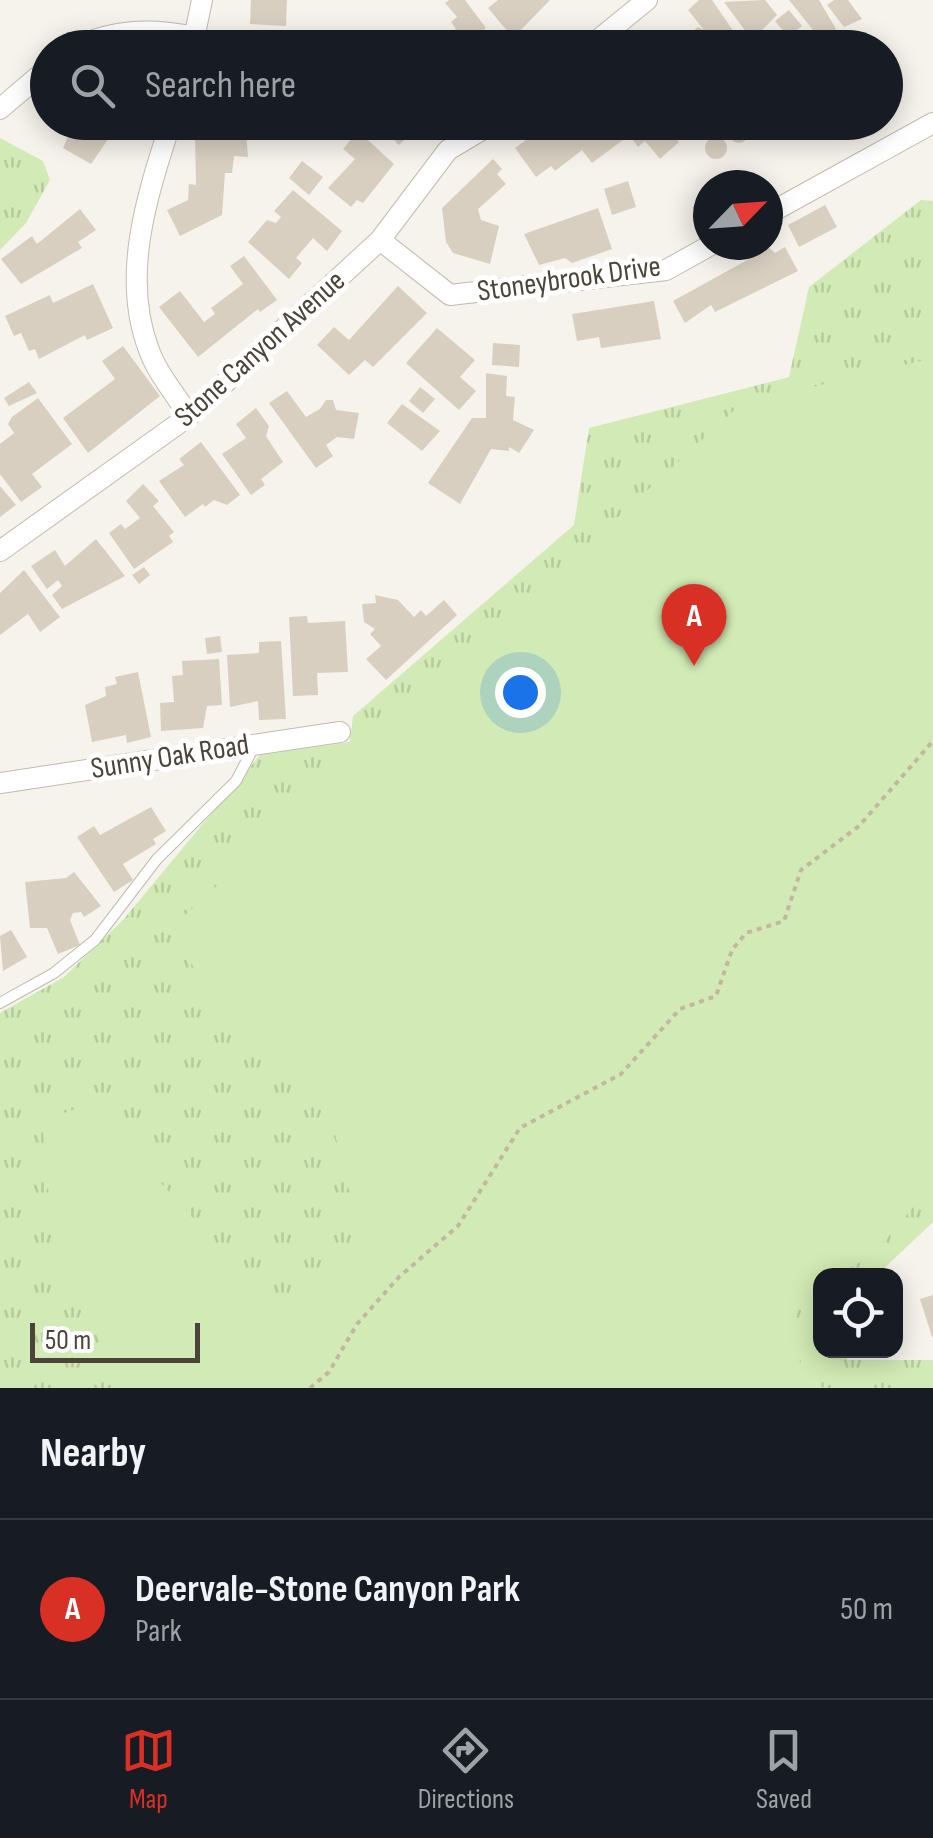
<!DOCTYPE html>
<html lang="en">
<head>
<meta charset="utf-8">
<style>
  body { margin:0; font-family:"Sofia Sans Condensed",sans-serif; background:#20242c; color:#f1f3f6 }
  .controls { position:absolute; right:30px; bottom:30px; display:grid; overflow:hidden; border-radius:20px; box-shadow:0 5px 25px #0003 }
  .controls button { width:90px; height:90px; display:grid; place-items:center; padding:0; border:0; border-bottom:2px solid #363941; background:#171b24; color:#f1f3f6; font:50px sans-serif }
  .compass { position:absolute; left:693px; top:170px; width:90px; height:90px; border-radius:50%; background:#171b24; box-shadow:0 5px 25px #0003; rotate:65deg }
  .scale { position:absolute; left:30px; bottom:25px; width:170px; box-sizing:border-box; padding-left:10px; border:5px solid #4b4439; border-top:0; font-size:28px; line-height:35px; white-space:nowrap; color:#4b4439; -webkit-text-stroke:8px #fff; paint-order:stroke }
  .you { position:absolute; left:520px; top:692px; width:35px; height:35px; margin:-25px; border:8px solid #fff; border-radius:50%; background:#1a73e8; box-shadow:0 0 0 15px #1a73e833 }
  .badge { display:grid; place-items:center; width:65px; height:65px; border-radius:50%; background:#d93025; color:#fff; font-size:32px; font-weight:700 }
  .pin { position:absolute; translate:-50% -82px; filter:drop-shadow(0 2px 5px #0008) }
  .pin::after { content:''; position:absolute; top:52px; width:35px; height:30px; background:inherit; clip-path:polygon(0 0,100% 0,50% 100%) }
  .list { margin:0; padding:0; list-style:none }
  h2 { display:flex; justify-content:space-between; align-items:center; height:130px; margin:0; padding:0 40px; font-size:42px }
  h2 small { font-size:32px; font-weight:400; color:#9ea1a6 }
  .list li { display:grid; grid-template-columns:65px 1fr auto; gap:30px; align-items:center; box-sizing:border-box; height:180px; padding:0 40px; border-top:2px solid #363941 }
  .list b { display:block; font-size:38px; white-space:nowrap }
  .list p { margin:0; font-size:32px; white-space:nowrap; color:#9ea1a6 }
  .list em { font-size:32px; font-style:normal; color:#9ea1a6 }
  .icon { flex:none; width:55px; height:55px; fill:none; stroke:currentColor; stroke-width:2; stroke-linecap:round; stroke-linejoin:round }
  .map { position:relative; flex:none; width:933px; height:1388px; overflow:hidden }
  .search { position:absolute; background:#171b24; box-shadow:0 5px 25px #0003; left:30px; right:30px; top:30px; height:110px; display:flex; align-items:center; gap:25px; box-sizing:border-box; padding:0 35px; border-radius:55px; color:#9ea1a6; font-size:38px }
  .sheet { height:310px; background:#171b24 }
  nav { display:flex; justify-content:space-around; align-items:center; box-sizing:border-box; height:140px; border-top:2px solid #363941; background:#171b24; font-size:28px; color:#9ea1a6 }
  nav a { display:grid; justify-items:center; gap:5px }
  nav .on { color:#d93025 }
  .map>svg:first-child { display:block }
  .grass { fill:url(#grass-tufts) }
  .park { fill:#d2eab5 }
  .building { fill:#d8cfc1 }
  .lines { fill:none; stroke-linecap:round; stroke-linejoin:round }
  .service-casing { stroke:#c2bbae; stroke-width:12 }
  .minor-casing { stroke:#c2bbae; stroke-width:22 }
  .path { stroke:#c4b79f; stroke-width:4; stroke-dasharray:5 5; stroke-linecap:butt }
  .service { stroke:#fff; stroke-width:10 }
  .minor { stroke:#fff; stroke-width:20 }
  .labels { text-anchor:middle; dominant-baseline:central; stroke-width:10; stroke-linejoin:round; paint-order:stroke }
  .street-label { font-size:30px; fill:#4b4439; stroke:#fff }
</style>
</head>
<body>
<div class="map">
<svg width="933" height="1388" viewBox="0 0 933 1388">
  <defs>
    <pattern id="grass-tufts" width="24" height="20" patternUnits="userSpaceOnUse" patternTransform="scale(2.5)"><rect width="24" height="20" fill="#d2eab5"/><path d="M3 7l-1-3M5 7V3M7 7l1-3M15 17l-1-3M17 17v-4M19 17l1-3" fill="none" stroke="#b6ca9c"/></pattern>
  </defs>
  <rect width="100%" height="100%" fill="#f6f3ec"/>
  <path class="grass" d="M 0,138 L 43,161 L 50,180 L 26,223 L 0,250 Z
    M 921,200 L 933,201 L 933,1222 L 877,1275 L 820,1276 L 820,1350 L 846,1351 L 847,1360 L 933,1360 L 933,1388 L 0,1388 L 0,1013 L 64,977 L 123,920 L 260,755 L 350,742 L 353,716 L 574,525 L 589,428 L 789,377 L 809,287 Z"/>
  <path class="park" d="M 933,358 L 933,1183 C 904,1215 869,1276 820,1276 L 820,1281 L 798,1292 L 789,1342 L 812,1382 L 824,1388 L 124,1388 L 53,1243 L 42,1121 L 89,1104 L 262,1294 L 321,1295 L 361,1237 L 326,1099 L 219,1011 L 171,928 L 741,404 Z"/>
  <path class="building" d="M 251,0 L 287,0 L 286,26 L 250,24 Z
    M 449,0 L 465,0 L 486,28 L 471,40 L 475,48 L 431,45 L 456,29 L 451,22 L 457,17 L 445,3 Z
    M 498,0 L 550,0 L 516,35 L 512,30 L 509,33 L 488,8 Z
    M 699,0 L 712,0 L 745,48 L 693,48 L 685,38 L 698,27 L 704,30 L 688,10 Z
    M 765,0 L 777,15 L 752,40 L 724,2 Z
    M 789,0 L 819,0 L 836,29 L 821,40 Z
    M 834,0 L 848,0 L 862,19 L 844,27 L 827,5 Z
    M 789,10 L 802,26 L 788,37 L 775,21 Z
    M 674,37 L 683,48 L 639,48 L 648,40 L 652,45 Z
    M 228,38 L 290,42 L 289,48 L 230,48 Z
    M 74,122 L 120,122 L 91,164 L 63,148 Z
    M 376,122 L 423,122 L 399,145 Z
    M 610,122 L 623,140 L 592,163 L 582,150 L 555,171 L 551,166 L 536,177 L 515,148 L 549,123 Z
    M 620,122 L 663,122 L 679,142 L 660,159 L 645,141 L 638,147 Z
    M729 133a10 10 0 1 1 20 0a10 10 0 1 1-20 0Z
    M 220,131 L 246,132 L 248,157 L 234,156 L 232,173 L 225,173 L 222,215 L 180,236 L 167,210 L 188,200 L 189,184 L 196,185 L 195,136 L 219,137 Z
    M 358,131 L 394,164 L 363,203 L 357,200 L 351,207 L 328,188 L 355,159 L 343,149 Z
    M705 148a11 11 0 1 1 22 0a11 11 0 1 1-22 0Z
    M 493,159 L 502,169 L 497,174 L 506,184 L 478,209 L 481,220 L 499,226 L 490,264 L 453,253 L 446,242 L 442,208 Z
    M 302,161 L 323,177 L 309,195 L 289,178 Z
    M 628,181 L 636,207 L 612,215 L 604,189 Z
    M 293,190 L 342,231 L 327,251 L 313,238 L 296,258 L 302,263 L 289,279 L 248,242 L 267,220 L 276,223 L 281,217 L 274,211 Z
    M 825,205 L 837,227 L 799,247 L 788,225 Z
    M 598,208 L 612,249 L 572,263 L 565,258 L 539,265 L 524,234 Z
    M 80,209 L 96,230 L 78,242 L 82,248 L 21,284 L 1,259 L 32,236 L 37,244 Z
    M 785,247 L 798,271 L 715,312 L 711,305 L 685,323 L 673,301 L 769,248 L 775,253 Z
    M 244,256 L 277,300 L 260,312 L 258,309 L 198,357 L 159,307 L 180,291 L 204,322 L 215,314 L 211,308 L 243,284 L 230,266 Z
    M 93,284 L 113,328 L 87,340 L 85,335 L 39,359 L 35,349 L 29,351 L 21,333 L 14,336 L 5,316 L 50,295 L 53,303 Z
    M 398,286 L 427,313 L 373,367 L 365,360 L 349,375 L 317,345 L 334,327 L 349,340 Z
    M 654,301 L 661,339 L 601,348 L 599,337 L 577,341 L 572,314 Z
    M 437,328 L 475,360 L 460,377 L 476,391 L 459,410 L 406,363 Z
    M 493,343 L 520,345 L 519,367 L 492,365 Z
    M 123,346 L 160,396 L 88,453 L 63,418 L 115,379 L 102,361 Z
    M 486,373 L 507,376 L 506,396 L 515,397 L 513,420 L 534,430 L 519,453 L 509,447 L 509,451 L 491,449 L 460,504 L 428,483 L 472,418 L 486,418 Z
    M 29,382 L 37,393 L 9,406 L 4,398 Z
    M 420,387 L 435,399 L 423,413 L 409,401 Z
    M 287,391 L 306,417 L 320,409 L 326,400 L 333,400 L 336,410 L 359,413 L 354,439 L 337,437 L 326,445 L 333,456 L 316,468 L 269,403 Z
    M 38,398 L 72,444 L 32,474 L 42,487 L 21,502 L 0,474 L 0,444 L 14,433 L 8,424 L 12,417 Z
    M 402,404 L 440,431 L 422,451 L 387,423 Z
    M 256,408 L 269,426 L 266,436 L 283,462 L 261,479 L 265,485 L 251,495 L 222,454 L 246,438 L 236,424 Z
    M 201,442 L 240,495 L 227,505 L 214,500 L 205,507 L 203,504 L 185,517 L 159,481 L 184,465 L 179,459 Z
    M 143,484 L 159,501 L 153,506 L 174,532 L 169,536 L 173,542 L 134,569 L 109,533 L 121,524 L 125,529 L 140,518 L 126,501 Z
    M 0,486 L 16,505 L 0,517 Z
    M 96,539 L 125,576 L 62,609 L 52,595 L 62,586 L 58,580 L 47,589 L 31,566 L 55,550 L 65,566 Z
    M 144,567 L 150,575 L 139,584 L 132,575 Z
    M 24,570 L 60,617 L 40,632 L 28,614 L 0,635 L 0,593 Z
    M 375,595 L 398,600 L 414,617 L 421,610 L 426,616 L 444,600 L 457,615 L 386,680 L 366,659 L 381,646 L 370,634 L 375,629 L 364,622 L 362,604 L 376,603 Z
    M 307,616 L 308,623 L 345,621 L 348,672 L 317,673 L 318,695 L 293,696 L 289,617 Z
    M 220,636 L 222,652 L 207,654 L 205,638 Z
    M 281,641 L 286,719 L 259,720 L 258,701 L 230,707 L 227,655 L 259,653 L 259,642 Z
    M 219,659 L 222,705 L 207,706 L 203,728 L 161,731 L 160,703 L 174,702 L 172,676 L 183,675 L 182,661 Z
    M 138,672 L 151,737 L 127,743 L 126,735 L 92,742 L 85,705 L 106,696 L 105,687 L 117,684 L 115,677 Z
    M 151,807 L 166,831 L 153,839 L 156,844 L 123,864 L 133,880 L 114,892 L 77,837 L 94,826 L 100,835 Z
    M 74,872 L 101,906 L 84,917 L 81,912 L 73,913 L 70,920 L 80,945 L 58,954 L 47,928 L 30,928 L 25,882 L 66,878 Z
    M 11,930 L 27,957 L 3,971 L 0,936 Z
    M 933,1295 L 933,1337 L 932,1337 L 920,1299 Z"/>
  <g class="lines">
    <g class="service-casing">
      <path id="service" d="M 0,1003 L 54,973 L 95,940 L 157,859 L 236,781 L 255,745"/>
    </g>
    <g class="minor-casing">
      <path id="minor" d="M 73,48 C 115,29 151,28 195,37
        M 192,48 L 202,0
        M 588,48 L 647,0
        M 0,109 L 48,68
        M 171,122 C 148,193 120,275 149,350 C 157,373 176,395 189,416
        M 768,214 L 933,123
        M 380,240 L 450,295 L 666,270 L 711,245
        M 0,551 L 189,416 L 380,240 L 448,150 L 495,122
        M 0,783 L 340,732"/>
    </g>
    <path class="path" d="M 310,1388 L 329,1372 L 357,1324 L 399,1277 L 458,1226 L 520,1128 L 621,1074 L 680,1009 L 716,996 L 732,950 L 746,933 L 784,921 L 801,870 L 859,826 L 933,741"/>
    <use href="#service" class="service"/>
    <use href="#minor" class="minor"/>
  </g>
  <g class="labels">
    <g class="street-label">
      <text transform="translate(569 279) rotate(-8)">Stoneybrook Drive</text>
      <text transform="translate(260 349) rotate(-42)">Stone Canyon Avenue</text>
      <text transform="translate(170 757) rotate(-9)">Sunny Oak Road</text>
    </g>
  </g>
</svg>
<div class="controls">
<button><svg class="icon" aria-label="locate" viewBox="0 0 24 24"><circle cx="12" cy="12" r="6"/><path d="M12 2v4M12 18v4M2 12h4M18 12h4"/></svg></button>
</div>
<svg class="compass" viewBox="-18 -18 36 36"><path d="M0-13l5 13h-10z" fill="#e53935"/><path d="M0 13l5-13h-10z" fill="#9ea1a6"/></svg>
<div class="scale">50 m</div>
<div class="you"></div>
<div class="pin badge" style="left:694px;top:666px">A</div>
<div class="search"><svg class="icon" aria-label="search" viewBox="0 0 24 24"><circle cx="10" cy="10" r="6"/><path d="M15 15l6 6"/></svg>Search here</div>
</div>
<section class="sheet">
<h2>Nearby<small></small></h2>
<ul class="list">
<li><span class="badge">A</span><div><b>Deervale-Stone Canyon Park</b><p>Park</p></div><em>50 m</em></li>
</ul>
</section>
<nav>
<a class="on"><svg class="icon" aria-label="map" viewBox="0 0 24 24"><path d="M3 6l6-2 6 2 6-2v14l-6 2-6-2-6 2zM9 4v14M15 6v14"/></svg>Map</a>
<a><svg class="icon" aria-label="directions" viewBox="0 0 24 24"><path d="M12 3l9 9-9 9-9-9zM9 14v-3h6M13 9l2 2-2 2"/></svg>Directions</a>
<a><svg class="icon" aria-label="saved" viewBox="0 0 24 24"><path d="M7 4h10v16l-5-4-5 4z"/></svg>Saved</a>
</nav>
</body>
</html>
